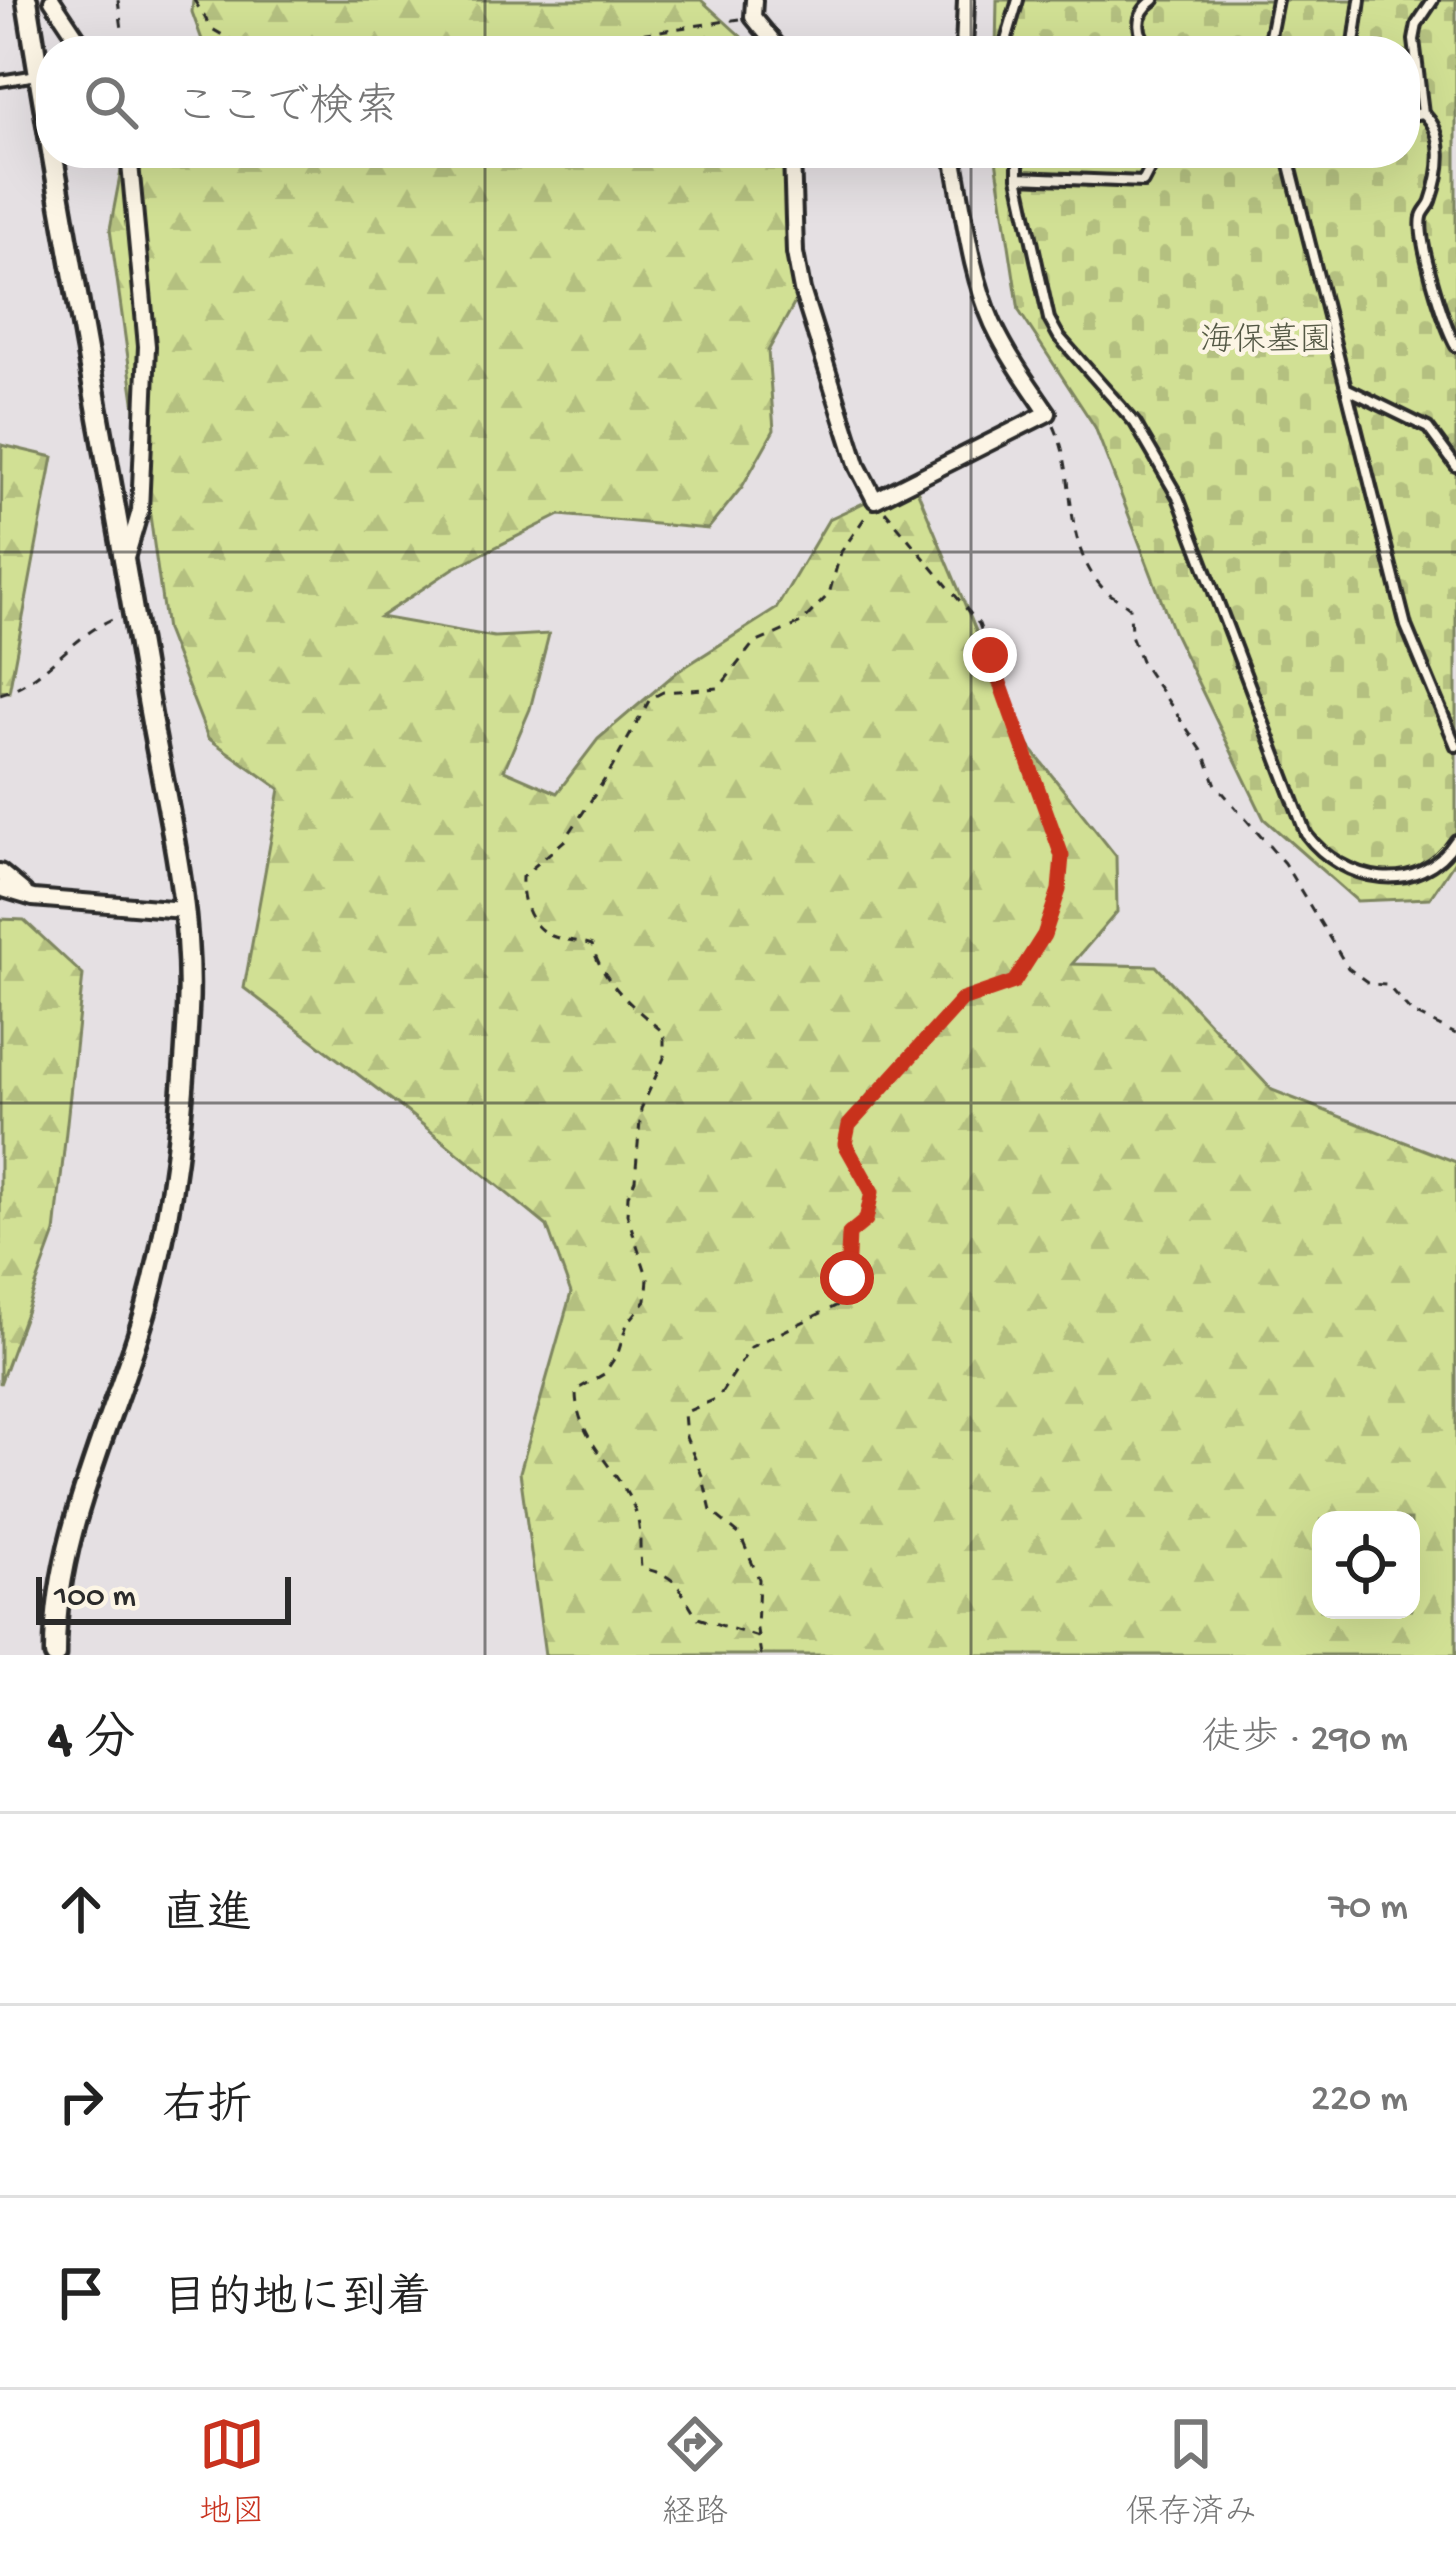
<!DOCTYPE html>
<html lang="ja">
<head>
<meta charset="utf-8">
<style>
  body { margin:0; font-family:"Gochi Hand","Klee One",sans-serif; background:#f6f6f6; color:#222 }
  .controls { position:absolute; right:36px; bottom:36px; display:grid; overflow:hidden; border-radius:24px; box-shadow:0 12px 48px #0002 }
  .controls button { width:108px; height:108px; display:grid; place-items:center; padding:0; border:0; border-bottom:3px solid #e0e0e0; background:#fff; color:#222; font:60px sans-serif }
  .scale { position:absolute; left:36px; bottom:30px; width:255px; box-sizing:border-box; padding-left:12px; border:6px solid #2b2b2b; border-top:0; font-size:33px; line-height:42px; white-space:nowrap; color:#2b2b2b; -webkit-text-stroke:9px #fcf5e5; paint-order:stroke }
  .stop { position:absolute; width:36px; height:36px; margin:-27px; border:9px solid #c8321e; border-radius:50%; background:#fff }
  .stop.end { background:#c8321e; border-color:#fff; box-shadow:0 3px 12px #0008 }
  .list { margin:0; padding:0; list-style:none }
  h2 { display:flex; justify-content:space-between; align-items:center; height:156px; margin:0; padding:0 48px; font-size:51px }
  h2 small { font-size:39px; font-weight:400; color:#767676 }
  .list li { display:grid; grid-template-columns:78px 1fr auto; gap:36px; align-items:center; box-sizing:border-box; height:192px; padding:0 48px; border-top:3px solid #e0e0e0 }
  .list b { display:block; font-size:45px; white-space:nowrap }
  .list em { font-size:39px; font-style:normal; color:#767676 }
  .icon { flex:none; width:66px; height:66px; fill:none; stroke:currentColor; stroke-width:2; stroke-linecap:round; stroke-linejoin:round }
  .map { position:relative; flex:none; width:1456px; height:1655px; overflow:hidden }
  .search { position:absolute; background:#fff; box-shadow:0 12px 48px #0002; left:36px; right:36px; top:36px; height:132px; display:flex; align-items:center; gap:30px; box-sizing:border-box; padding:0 42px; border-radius:48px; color:#767676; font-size:45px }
  .sheet { height:732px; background:#fff }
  nav { display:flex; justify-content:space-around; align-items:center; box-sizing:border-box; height:168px; border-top:3px solid #e0e0e0; background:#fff; font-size:33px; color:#767676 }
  nav a { display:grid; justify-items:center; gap:6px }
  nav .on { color:#c8321e }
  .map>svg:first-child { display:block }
  .forest { fill:url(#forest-firs); stroke:#7e8660; stroke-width:3; fill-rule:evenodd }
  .cemetery { fill:url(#cemetery-stones); stroke:#7e8660; stroke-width:3 }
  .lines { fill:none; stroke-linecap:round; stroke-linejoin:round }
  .service-casing { stroke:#2b2b2b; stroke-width:16 }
  .minor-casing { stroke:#2b2b2b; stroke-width:22 }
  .tertiary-casing { stroke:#2b2b2b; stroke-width:27 }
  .path { stroke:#2b2b2b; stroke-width:3; stroke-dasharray:9 9; stroke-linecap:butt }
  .service { stroke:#fcf5e5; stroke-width:8 }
  .minor { stroke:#fcf5e5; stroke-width:14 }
  .tertiary { stroke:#fcf5e5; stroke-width:18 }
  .route { stroke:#c8321e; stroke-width:15 }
  .grid { fill:none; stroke:#2b2b2b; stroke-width:3; stroke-opacity:0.55 }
  .labels { text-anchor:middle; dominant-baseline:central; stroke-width:9; stroke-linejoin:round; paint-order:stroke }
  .park-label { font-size:33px; fill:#545845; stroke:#fcf5e5 }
</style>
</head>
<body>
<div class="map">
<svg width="1456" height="1655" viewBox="0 0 1456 1655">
  <defs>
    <pattern id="forest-firs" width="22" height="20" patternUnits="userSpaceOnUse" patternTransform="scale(3)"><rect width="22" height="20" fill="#d1e094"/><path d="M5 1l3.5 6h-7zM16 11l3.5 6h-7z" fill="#b4c080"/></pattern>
    <pattern id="cemetery-stones" width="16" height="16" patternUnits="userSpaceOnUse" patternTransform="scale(3)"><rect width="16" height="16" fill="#d1e094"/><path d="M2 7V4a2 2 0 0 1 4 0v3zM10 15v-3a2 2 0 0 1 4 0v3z" fill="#b4c080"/></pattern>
  </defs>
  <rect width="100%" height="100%" fill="#e5e0e3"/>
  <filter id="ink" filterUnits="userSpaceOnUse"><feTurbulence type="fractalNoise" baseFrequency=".00833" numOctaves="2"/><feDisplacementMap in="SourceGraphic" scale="24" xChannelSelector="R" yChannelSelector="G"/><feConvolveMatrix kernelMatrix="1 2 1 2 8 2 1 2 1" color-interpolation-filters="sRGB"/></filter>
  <g filter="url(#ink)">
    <path class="forest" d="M 193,0 L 701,0 L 757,51 L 206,51 L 192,12 Z
      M 228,153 L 783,153 L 798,297 L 768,351 L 774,430 L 742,487 L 708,529 L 560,515 L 454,568 L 380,617 L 494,637 L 549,634 L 530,709 L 504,770 L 557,793 L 598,739 L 677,672 L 776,609 L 829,519 L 913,480 L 1019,734 L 1116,856 L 1117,912 L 1072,964 L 1156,966 L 1272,1090 L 1456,1162 L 1456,1655 L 545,1655 L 520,1472 L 571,1293 L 547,1226 L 401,1107 L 244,988 L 280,789 L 208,738 L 166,630 L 110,229 L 122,166 L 228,161 ZM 1321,1520 L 1411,1520 L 1411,1610 L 1321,1610 Z
      M 2,445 L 53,457 L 9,692 L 0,691 Z
      M 0,919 L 24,920 L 83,975 L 55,1233 L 0,1384 Z"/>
    <path class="cemetery" d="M 997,0 L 1456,0 L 1456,859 L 1430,898 L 1357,901 L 1264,819 L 1173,631 L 1095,427 L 1019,311 L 995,153 L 1405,153 L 1405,51 L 996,51 Z"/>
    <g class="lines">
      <g class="service-casing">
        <path id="service" d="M 1433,0 L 1417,24 L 1414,40 L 1423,113 C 1447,134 1441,172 1431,201 C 1429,207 1423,211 1422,217 C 1417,240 1444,325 1456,346
          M 1003,51 L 1018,0
          M 1153,51 C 1135,34 1134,14 1154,0
          M 1267,51 L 1277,0
          M 1353,51 L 1360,0
          M 0,81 L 37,75
          M 1405,116 L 1423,113
          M 1018,153 L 1018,177 L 1049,319 L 1059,337 L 1135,423 L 1178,497 L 1306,834 C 1343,883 1419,898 1456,840
          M 1287,153 L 1406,626 L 1456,746
          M 1018,177 L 1143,182 L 1158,153
          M 1348,389 L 1428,428 L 1456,466"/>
      </g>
      <g class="minor-casing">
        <path id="minor" d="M 52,0 L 86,51
          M 754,0 L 753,17 L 781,51
          M 964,51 L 966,0
          M 792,153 L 795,253 L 802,290 L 858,467 L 875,500 L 1048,413 C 1028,384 1008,356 993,324 C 971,275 965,219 955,166 L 956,153
          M 126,558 L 140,511 L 147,346 L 129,153
          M 0,872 L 24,892
          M 0,888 L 33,898 L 183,910"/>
      </g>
      <g class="tertiary-casing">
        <path id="tertiary" d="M 27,0 C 63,230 108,458 146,688 C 163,793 194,904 188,1011 C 183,1111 174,1209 147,1306 C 114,1421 54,1534 55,1655"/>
      </g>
      <path class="path" d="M 118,0 L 125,51
        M 194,0 L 212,29 L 251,51
        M 556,51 L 560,46 L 740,19
        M 1054,426 C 1078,478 1061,538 1100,585 C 1108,595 1120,599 1130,608 L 1131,635 L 1142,663 L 1205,755 L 1216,785 L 1284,863 L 1348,968 L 1370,984 L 1387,985 L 1412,1013 L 1456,1034
        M 0,694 C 44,682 72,635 115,618
        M 758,1637 L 698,1618 C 677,1588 681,1576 641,1568 C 639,1549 642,1527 635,1510 C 618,1467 575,1439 576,1390 L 604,1374 L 618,1353 L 627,1324 L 646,1300 L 648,1279 L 627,1214 L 628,1195 L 635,1180 L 641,1109 L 664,1058 L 664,1033 C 634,1007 603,984 592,945 C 578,940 565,941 552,936 C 529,927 521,900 522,877 L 565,840 L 609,773 L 650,699 L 663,692 L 719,688 L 753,644 L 801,623 L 829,594 L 841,552 L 866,516
        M 761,1655 L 757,1630 L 759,1579 L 740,1535 L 711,1511 L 703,1478 L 686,1437 L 684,1413 L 718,1398 L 751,1347 L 844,1302 L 849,1234 L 866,1220 L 872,1192 L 845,1145 L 849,1125 L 962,1001 L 1014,982 L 1044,935 L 1059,890 L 1062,856 L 979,624 L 885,511"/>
      <use href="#service" class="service"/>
      <use href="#minor" class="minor"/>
      <use href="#tertiary" class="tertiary"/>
    </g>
  </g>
  <g class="lines" filter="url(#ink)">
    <path class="route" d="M 847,1278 L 849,1234 L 866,1220 L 872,1192 L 845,1144 L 849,1125 L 962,1000 L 1014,982 L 1044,935 L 1059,890 L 1062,856 L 990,655"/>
  </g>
  <path class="grid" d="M 485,0 L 485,51M 971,0 L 971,51M 485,153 L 485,1655M 971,153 L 971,1655M 0,552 L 1456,552M 0,1103 L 1456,1103"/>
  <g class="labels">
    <g class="park-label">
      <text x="1266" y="343">海保墓園</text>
    </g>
  </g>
</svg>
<div class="controls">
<button><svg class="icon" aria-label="locate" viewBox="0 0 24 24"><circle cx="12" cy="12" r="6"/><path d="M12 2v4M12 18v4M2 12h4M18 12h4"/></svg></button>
</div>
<div class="scale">100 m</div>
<div class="stop" style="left:847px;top:1278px"></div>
<div class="stop end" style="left:990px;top:655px"></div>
<div class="search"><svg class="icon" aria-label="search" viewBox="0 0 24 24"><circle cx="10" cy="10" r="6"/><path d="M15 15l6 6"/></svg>ここで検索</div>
</div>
<section class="sheet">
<h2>4 分<small>徒歩 · 290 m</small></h2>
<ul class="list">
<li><svg class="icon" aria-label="ahead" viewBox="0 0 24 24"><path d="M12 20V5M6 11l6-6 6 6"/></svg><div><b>直進</b></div><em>70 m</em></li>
<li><svg class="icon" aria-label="right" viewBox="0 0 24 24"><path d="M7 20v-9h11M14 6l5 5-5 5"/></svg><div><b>右折</b></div><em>220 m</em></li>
<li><svg class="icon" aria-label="arrive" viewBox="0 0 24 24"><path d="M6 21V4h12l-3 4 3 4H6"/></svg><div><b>目的地に到着</b></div></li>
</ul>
</section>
<nav>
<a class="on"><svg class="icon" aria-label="map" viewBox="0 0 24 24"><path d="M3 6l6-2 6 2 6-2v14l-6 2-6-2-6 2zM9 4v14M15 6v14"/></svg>地図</a>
<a><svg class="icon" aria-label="directions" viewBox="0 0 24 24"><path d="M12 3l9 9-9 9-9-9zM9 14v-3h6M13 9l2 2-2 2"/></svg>経路</a>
<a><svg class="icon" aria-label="saved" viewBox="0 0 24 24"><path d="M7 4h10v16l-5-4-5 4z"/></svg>保存済み</a>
</nav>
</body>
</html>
